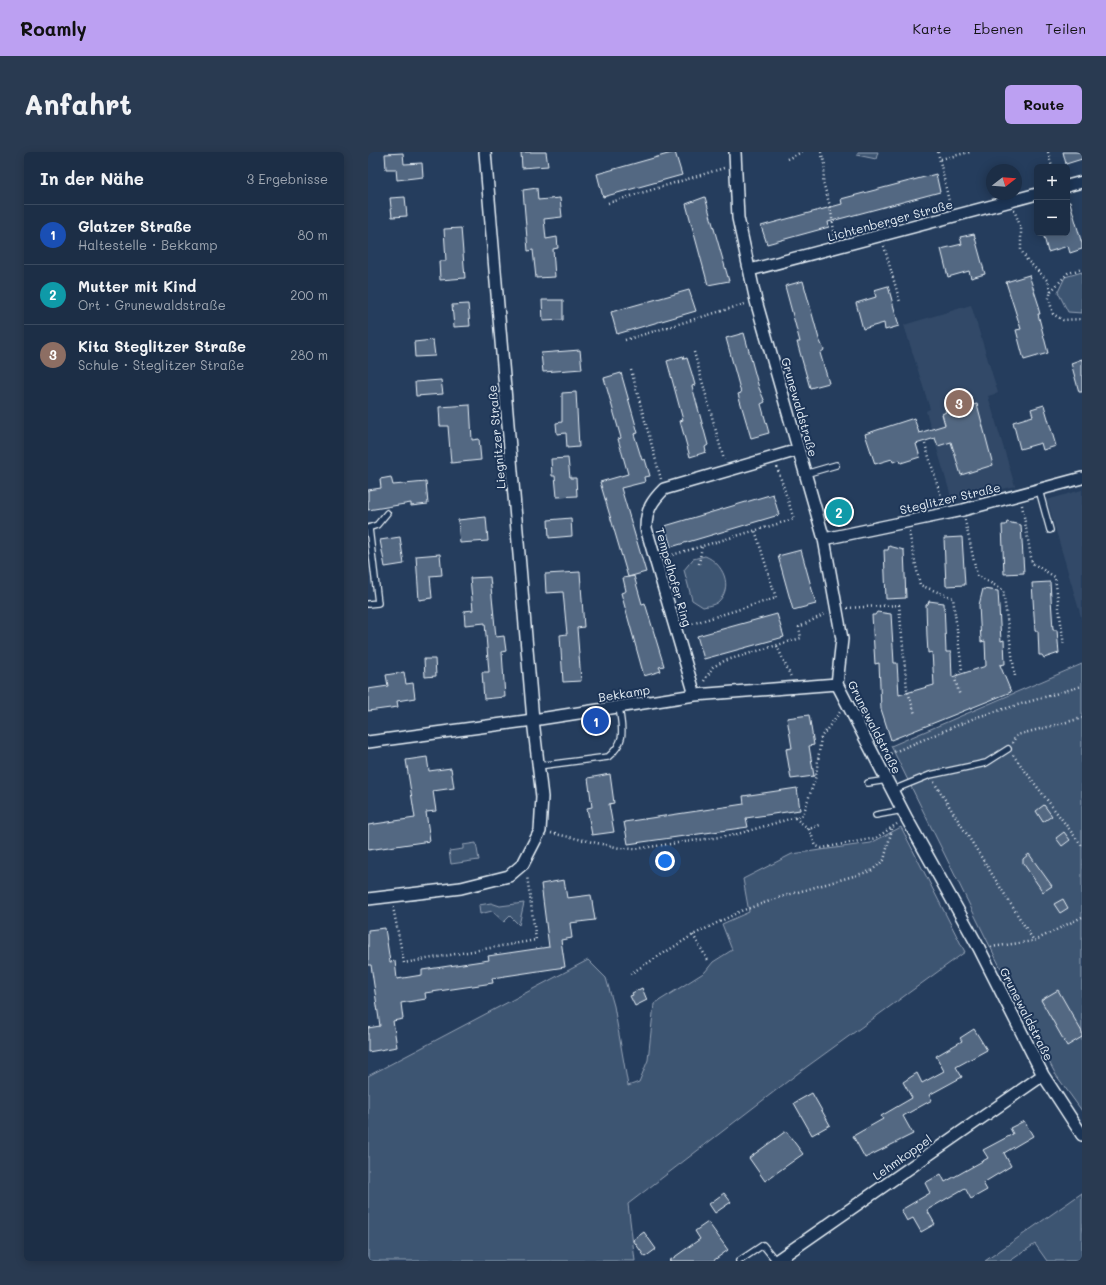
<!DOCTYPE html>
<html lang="de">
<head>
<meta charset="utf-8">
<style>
  body { margin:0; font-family:Mali,sans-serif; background:#293a51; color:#f1f3f6 }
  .controls { position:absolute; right:12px; top:12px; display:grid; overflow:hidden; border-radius:6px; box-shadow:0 2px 10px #0003 }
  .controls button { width:36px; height:36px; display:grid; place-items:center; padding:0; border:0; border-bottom:1px solid #3a4a5f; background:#1c2e46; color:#f1f3f6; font:20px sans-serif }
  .compass { position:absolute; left:618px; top:12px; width:36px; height:36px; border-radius:50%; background:#1c2e46; box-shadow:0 2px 10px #0003; rotate:73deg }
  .you { position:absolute; left:297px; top:709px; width:14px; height:14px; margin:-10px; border:3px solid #fff; border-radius:50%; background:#1a73e8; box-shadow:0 0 0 6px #1a73e833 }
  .badge { display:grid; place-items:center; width:26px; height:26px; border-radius:50%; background:#bca0f2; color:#fff; font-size:13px; font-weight:700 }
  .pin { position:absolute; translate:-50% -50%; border:2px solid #fff; box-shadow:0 1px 4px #0006 }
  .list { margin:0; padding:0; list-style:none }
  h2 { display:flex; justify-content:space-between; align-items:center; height:52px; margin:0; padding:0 16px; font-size:17px }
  h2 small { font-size:13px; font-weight:400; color:#a0a8b3 }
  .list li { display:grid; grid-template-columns:26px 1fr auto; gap:12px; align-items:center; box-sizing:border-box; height:60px; padding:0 16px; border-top:1px solid #3a4a5f }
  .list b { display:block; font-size:15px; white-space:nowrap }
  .list p { margin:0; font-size:13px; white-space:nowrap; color:#a0a8b3 }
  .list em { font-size:13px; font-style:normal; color:#a0a8b3 }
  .map { position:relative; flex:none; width:714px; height:1109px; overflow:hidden; border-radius:6px }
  header { display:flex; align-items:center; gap:24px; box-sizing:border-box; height:56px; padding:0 20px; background:#bca0f2; color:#111 }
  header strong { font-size:19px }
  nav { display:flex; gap:22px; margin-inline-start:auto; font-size:14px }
  .intro { display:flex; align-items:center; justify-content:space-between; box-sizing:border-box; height:96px; padding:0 24px }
  h1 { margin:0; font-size:28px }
  .button { padding:10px 18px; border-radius:6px; background:#bca0f2; color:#111; font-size:14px; font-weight:700 }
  main { display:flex; gap:24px; padding:0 24px }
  aside { flex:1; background:#1c2e46; border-radius:6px; box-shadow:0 2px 10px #0003 }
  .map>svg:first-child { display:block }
  .built { fill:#334a68 }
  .green { fill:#3e5472; stroke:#93a2b5 }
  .building { fill:#536782; stroke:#e8f1f8 }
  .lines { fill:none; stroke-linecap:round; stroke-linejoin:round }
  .service-casing { stroke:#e8f1f8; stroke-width:8 }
  .minor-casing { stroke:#e8f1f8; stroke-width:14 }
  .path { stroke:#e8f1f8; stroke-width:2.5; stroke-dasharray:1 3; stroke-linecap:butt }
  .service { stroke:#1d3557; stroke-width:5.5 }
  .minor { stroke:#1d3557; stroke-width:11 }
  .labels { text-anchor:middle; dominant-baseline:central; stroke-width:4; stroke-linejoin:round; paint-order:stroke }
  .street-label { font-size:12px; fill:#e8f1f8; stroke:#1d3557 }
</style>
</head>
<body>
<header>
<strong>Roamly</strong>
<nav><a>Karte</a><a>Ebenen</a><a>Teilen</a></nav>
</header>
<div class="intro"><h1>Anfahrt</h1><a class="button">Route</a></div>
<main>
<aside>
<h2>In der Nähe<small>3 Ergebnisse</small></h2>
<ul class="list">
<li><span class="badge" style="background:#1a4fb4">1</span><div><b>Glatzer Straße</b><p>Haltestelle · Bekkamp</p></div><em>80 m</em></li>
<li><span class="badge" style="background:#0f9aa8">2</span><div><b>Mutter mit Kind</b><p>Ort · Grunewaldstraße</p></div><em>200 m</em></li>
<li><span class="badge" style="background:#8d6e63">3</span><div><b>Kita Steglitzer Straße</b><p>Schule · Steglitzer Straße</p></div><em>280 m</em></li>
</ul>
</aside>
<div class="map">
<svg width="714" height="1109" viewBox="0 0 714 1109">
  <rect width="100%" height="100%" fill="#253d5d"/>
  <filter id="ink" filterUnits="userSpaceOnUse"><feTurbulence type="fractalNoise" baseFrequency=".025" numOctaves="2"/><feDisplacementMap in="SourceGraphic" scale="8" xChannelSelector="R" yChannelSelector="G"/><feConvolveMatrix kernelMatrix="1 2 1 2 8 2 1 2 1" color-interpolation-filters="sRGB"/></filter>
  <g filter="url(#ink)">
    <path class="built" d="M 603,153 L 630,241 L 620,244 L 647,334 L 584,348 L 558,259 L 562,257 L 536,173 Z
      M 714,338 L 714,468 L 679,348 Z"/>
    <path class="green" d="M 490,0 L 510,0 L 508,7 L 489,3 Z
      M 714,120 L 714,161 L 700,160 L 690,140 L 697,125 Z
      M 337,404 C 355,411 366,435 350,450 C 346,453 340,454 335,455 L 324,448 L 316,418 L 325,407 Z
      M 714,512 L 714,959 L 688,923 L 650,851 L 523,594 Z
      M 533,675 L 597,800 L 433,919 L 260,1052 L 267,1109 L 0,1109 L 0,924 L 220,808 L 238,826 L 246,854 L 260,934 L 271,930 L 280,908 L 286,852 L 337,820 L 345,810 L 364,798 L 354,772 L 381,760 L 375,727 L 424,702 L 503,691 Z
      M 108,691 L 111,708 L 83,712 L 81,699 L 95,697 L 95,693 Z
      M 123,751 L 132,754 L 156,751 L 151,773 L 142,764 L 136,770 L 124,759 L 112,762 L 111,753 Z
      M 714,1041 L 714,1109 L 679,1109 L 667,1092 L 642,1109 L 617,1109 Z"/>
    <path class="building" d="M 153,0 L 178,0 L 180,14 L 154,16 Z
      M 307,0 L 314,23 L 235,45 L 229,22 Z
      M 695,0 L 714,0 L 714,7 L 698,12 Z
      M 35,1 L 36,12 L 54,11 L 55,25 L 29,28 L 28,17 L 18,17 L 17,2 Z
      M 568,22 L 572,40 L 460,70 L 461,75 L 399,92 L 393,74 L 474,52 L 473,47 Z
      M 169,36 L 170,48 L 192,46 L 194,65 L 176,67 L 178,87 L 189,85 L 190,96 L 185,97 L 187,125 L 168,126 L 165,98 L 160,99 L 155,38 Z
      M 37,45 L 39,64 L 24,65 L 22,46 Z
      M 337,45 L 361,129 L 340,133 L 318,52 Z
      M 699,50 L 702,50 L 714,92 L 714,97 L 702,101 L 700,94 L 680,100 L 675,81 L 699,81 Z
      M 93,76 L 97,126 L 72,128 L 71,109 L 78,109 L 76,77 Z
      M 606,82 L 617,122 L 603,126 L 601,119 L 580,125 L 573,97 L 594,92 L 592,85 Z
      M 661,123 L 671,154 L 670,155 L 672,162 L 670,162 L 680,201 L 656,208 L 648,178 L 653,177 L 638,130 Z
      M 435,129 L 451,187 L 456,198 L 452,201 L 461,231 L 442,236 L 429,190 L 432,190 L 417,134 Z
      M 520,134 L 531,174 L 517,178 L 516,171 L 495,177 L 488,151 L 508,145 L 506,138 Z
      M 321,138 L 328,159 L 249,182 L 243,160 Z
      M 174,148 L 195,148 L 195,168 L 175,169 Z
      M 100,152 L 102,174 L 86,175 L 84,153 Z
      M 376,181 L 391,236 L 397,250 L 393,252 L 401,281 L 383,286 L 370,242 L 373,241 L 358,186 Z
      M 65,188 L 67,204 L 47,205 L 46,190 Z
      M 212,198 L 214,217 L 175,220 L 173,201 Z
      M 315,204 L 316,207 L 319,206 L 324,222 L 327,233 L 324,234 L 340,293 L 337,295 L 338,300 L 322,305 L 312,269 L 315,268 L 299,209 Z
      M 714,207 L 714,240 L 711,240 L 703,211 Z
      M 253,221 L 270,281 L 266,282 L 274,308 L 277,307 L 282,324 L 276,325 L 277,330 L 253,336 L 278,420 L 260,425 L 232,330 L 260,322 L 250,287 L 253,286 L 236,226 Z
      M 73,228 L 75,242 L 48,244 L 47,230 Z
      M 208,240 L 211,295 L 199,296 L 198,281 L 189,282 L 188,271 L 194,270 L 194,241 Z
      M 603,244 L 605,253 L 609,252 L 625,313 L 593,323 L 583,290 L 570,294 L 567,286 L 548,292 L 552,305 L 533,311 L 532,308 L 525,310 L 524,307 L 507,312 L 497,282 L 546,266 L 551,281 L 577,273 L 574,262 L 578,260 L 576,252 Z
      M 102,253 L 104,288 L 111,287 L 113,308 L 83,311 L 80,274 L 72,274 L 71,255 Z
      M 676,253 L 688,294 L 675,298 L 673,291 L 652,297 L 645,270 L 665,264 L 663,257 Z
      M 200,306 L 202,326 L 208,326 L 209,344 L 189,345 L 187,324 L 184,324 L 183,307 Z
      M 23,325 L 25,333 L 58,330 L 60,352 L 43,354 L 43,351 L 0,358 L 0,338 L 13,336 L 12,327 Z
      M 405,342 L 411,363 L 303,395 L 297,374 Z
      M 118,365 L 120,389 L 92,391 L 90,368 Z
      M 203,366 L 204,384 L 181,386 L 180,368 Z
      M 639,370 L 653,373 L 656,421 L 636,422 L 634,373 L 638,373 Z
      M 32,385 L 36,412 L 17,415 L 12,388 Z
      M 594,385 L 597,433 L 578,434 L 576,386 Z
      M 521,394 L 536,398 L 538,446 L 518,447 L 516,398 L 520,398 Z
      M 433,398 L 448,452 L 425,458 L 410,404 Z
      M 72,402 L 74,423 L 62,424 L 64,446 L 51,448 L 48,404 Z
      M 212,420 L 216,475 L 209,476 L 213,529 L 195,530 L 192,483 L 199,482 L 195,440 L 178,441 L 177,422 Z
      M 266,424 L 274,452 L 277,451 L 296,514 L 291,515 L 293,519 L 276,524 L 253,441 L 258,439 L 255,426 Z
      M 122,425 L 128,485 L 136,484 L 138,499 L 134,500 L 137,545 L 116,547 L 114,520 L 121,520 L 117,471 L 97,473 L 96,459 L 105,458 L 102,426 Z
      M 682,430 L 685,478 L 689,478 L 691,501 L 676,506 L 674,503 L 671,503 L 670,479 L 667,479 L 664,431 Z
      M 615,437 L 630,439 L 633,489 L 636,488 L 637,512 L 632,513 L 643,540 L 523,588 L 513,557 L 511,511 L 507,512 L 504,463 L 507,463 L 509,460 L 523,462 L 526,511 L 529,511 L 531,543 L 566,533 L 564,500 L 560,501 L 559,485 L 558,453 L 560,452 L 561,449 L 576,451 L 578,500 L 583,500 L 584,525 L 618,514 L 617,489 L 613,490 L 611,453 Z
      M 409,462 L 416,485 L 336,507 L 329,484 Z
      M 56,507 L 67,507 L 68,524 L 57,525 Z
      M 36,520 L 38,532 L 45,531 L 47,546 L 29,549 L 30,555 L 0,559 L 0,537 L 20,534 L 18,523 Z
      M 441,563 L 446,593 L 441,594 L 446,624 L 423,627 L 418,597 L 424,596 L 419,566 Z
      M 59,605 L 61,619 L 83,616 L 86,636 L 65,639 L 68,659 L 58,660 L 62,689 L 0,698 L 0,673 L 47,666 L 38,608 Z
      M 242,622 L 246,651 L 241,652 L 246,680 L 224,683 L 219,656 L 224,655 L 220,626 Z
      M 429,636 L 432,658 L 378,666 L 380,675 L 260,692 L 256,670 L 376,652 L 375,644 Z
      M 676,653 L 684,664 L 675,670 L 668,659 Z
      M 696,680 L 702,688 L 694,694 L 688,686 Z
      M 661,702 L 684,734 L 675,740 L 655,711 L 655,707 Z
      M 196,728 L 199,746 L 223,743 L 227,768 L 202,771 L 204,786 L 193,788 L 197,815 L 124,826 L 125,831 L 57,841 L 58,847 L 33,851 L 35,867 L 25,869 L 29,895 L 0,900 L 0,876 L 12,874 L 3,813 L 0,813 L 0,778 L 17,776 L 22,810 L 27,809 L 29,827 L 54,823 L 54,818 L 121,808 L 120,804 L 181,795 L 173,732 Z
      M 695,747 L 700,756 L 692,761 L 686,752 Z
      M 274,836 L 279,848 L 267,854 L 262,844 L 265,843 L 264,841 Z
      M 690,838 L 714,880 L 714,885 L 699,894 L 673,848 Z
      M 606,877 L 619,898 L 588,915 L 594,925 L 561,943 L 564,948 L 535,964 L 545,982 L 497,1006 L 485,984 L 515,967 L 513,964 L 544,946 L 535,930 L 549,921 L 554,931 L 576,919 L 568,904 L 594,889 L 592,886 Z
      M 444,941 L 462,973 L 444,983 L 426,951 Z
      M 656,969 L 665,984 L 636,1001 L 643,1014 L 615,1031 L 619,1038 L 603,1047 L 597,1036 L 559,1058 L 567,1072 L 553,1080 L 545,1066 L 539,1069 L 533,1058 L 562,1041 L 557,1031 L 573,1022 L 577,1030 L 620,1006 L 615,998 L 645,982 L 642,976 Z
      M 418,979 L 435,1002 L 397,1029 L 381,1006 Z
      M 356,1041 L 363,1050 L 347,1061 L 341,1052 Z
      M 340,1070 L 360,1098 L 345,1109 L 301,1109 L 332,1087 L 327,1079 Z
      M 276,1080 L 288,1097 L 277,1105 L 265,1088 Z"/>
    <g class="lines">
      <g class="service-casing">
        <path id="service" d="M 437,322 L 468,313
          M 671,338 L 682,378
          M 0,376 L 9,373 L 19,361
          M 0,452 L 10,451 L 1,376
          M 170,614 L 240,605 C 259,589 254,577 251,555
          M 500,631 L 519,628
          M 525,638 L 562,623 L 618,611 L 640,597
          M 508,663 L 535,658
          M 371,1109 L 395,1093 L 408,1109"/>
      </g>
      <g class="minor-casing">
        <path id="minor" d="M 367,0 L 370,66 L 388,149 L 456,387 L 474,487 L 469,532 L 539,667 L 611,796 L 675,923 L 714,983
          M 699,34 L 714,30
          M 382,118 L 669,42
          M 456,387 L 595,358 L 714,326
          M 327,543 L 278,376 C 278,358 284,349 296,337 L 430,298
          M 0,590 L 165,568 L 327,543 L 469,532
          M 0,747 L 93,736 L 141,724 L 155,712 L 172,679 L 174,645 L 165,568 L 117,0
          M 408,1109 L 675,923"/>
      </g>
      <path class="path" d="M 453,0 L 457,13 L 455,30 L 462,54 L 467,85
        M 570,0 L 582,54
        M 680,0 L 684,15
        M 419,7 L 434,0
        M 573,7 L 602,0
        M 240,51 L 356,16
        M 646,58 L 653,76 L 653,98 L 659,108 L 680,129 L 683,139 L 681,146 L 685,162 L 695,168 L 714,167
        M 516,94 L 532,150
        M 683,139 L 700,121 L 714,117
        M 257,188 L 377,152
        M 326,200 L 356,308
        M 263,218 L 293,327
        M 557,292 L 575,351
        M 654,353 L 664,411 L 687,425 L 696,494
        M 597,368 L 609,423 L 635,438 L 647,524
        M 541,380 L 552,433 L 585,446 L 594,518 L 588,523 L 587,527 L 592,544
        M 297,405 L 426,367 L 409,315
        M 331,412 L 334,394
        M 479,456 L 531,453 L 539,537 L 547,562
        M 317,474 L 408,446 L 387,378
        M 409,494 L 423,525
        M 336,529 L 345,515 L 356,509 L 433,486 L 431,475 L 459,461
        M 644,591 L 649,583 L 714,566
        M 519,603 L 609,565 L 714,534
        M 645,603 L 714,694
        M 566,630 L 666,789
        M 427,666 L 441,677 L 452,673
        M 441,677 L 448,694 L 454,696 L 508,686 L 529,672
        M 183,681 L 252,696 L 267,697 L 366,683 L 435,663 L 448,624 L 453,585 L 472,560
        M 25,755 L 36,811 L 168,788 L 159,724
        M 325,783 L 341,810
        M 623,795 L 666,789 L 714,765
        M 262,822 L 325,783 L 373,759 L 416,744 L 503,719 L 516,708 L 524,677"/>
      <use href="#service" class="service"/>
      <use href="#minor" class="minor"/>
    </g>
  </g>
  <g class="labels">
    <g class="street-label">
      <text transform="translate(522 68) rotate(-15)">Lichtenberger Straße</text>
      <text transform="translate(432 255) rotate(74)">Grunewaldstraße</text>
      <text transform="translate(128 285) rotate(-95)">Liegnitzer Straße</text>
      <text transform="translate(582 346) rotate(-13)">Steglitzer Straße</text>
      <text transform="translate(306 425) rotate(74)">Tempelhofer Ring</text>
      <text transform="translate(256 541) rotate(-9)">Bekkamp</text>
      <text transform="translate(507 575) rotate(63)">Grunewaldstraße</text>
      <text transform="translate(659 862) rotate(63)">Grunewaldstraße</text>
      <text transform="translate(534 1005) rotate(-35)">Lehmkoppel</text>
    </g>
  </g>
</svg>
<div class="controls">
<button>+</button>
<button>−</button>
</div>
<svg class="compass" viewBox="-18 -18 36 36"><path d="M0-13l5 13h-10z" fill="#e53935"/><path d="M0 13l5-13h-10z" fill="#a0a8b3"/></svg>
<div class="you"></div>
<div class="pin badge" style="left:228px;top:569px;background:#1a4fb4">1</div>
<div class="pin badge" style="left:471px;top:360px;background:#0f9aa8">2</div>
<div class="pin badge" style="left:591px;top:251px;background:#8d6e63">3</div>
</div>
</main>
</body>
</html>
